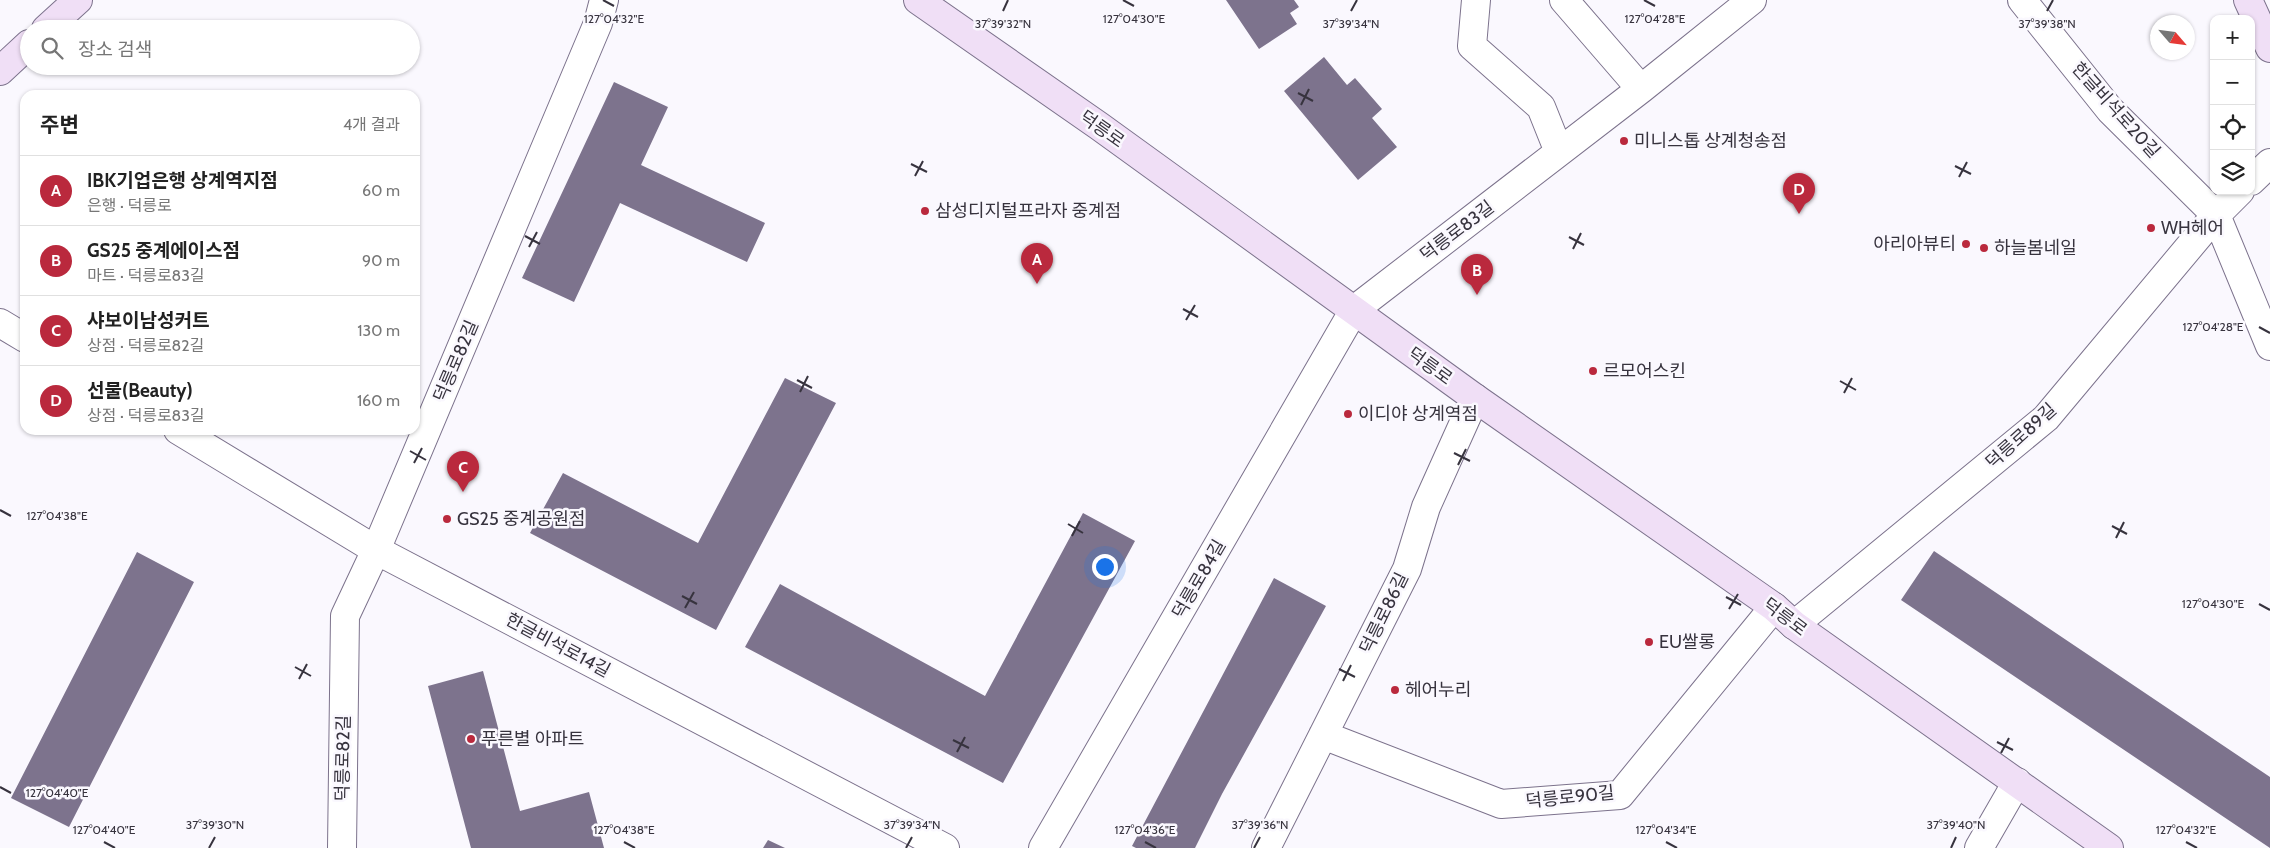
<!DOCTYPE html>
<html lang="ko">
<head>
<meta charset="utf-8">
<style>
  body { margin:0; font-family:Cabin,"Noto Sans KR",sans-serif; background:#f6f6f6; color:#222 }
  .controls { position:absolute; right:15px; top:15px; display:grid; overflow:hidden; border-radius:10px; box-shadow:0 1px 4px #0004 }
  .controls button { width:45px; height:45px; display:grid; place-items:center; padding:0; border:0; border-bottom:1px solid #e0e0e0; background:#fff; color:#222; font:25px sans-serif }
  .compass { position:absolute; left:2150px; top:15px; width:45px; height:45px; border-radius:50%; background:#fff; box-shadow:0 1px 4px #0004; rotate:118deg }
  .you { position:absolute; left:1104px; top:566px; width:18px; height:18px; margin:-12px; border:4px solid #fff; border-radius:50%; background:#1a73e8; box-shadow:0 0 0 8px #1a73e833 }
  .badge { display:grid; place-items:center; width:32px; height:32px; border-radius:50%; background:#ba293d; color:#fff; font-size:16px; font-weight:700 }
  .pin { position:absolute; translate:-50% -41px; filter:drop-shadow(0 1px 2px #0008) }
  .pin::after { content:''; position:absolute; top:26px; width:18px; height:15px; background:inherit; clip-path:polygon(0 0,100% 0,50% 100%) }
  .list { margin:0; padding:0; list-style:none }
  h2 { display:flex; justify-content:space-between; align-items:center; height:65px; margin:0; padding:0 20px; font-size:21px }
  h2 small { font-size:16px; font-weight:400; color:#767676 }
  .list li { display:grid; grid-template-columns:32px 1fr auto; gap:15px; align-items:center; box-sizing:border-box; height:70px; padding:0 20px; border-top:1px solid #e0e0e0 }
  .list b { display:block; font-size:19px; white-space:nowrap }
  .list p { margin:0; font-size:16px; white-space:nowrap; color:#767676 }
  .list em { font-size:16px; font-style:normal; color:#767676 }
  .icon { flex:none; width:28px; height:28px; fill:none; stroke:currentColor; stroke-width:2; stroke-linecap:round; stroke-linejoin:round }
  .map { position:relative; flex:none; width:2270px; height:848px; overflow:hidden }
  .search { position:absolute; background:#fff; box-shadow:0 1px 4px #0004; left:20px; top:20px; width:400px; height:55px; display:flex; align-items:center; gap:12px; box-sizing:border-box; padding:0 18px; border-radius:28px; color:#767676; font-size:19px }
  .panel { position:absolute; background:#fff; box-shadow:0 1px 4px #0004; left:20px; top:90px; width:400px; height:345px; border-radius:15px }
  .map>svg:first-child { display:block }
  .building { fill:#7d738d }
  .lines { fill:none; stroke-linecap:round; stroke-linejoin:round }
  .street-casing { stroke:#7c728c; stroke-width:30 }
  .secondary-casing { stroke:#7c728c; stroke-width:30 }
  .street { stroke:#fff; stroke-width:28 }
  .secondary { stroke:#f0dff6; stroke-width:28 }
  .ticks { fill:none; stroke:#37333e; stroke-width:2 }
  .poi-dot { fill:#ba293d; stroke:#faf8fe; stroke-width:2 }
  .labels { text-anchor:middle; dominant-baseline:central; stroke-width:5; stroke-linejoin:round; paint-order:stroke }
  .street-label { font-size:18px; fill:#37333e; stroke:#faf8fe }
  .poi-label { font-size:18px; fill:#37333e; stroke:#faf8fe; text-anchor:start }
  .ticks-label { font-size:12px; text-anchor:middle; fill:#37333e; stroke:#faf8fe; stroke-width:5; stroke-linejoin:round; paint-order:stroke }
</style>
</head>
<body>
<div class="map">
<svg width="2270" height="848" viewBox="0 0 2270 848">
  <rect width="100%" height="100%" fill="#faf8fe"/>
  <path class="building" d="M 1226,0 L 1294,0 L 1299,7 L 1290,13 L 1297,24 L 1259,49 Z
    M 1324,57 L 1347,85 L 1355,78 L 1382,109 L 1372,118 L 1397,147 L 1358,180 L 1284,91 Z
    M 614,82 L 668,107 L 641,165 L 765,223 L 747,262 L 620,203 L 574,302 L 522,278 Z
    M 785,378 L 836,403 L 716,630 L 530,533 L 563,473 L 698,543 Z
    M 1083,513 L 1135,541 L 1003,783 L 745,647 L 780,584 L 985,696 Z
    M 1934,551 L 2270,777 L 2270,848 L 1901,600 Z
    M 137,552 L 194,582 L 69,827 L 11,798 Z
    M 1274,578 L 1326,606 L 1222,794 L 1195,848 L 1136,848 L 1132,846 Z
    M 483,671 L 520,811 L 589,792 L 604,848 L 471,848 L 428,686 Z
    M 768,840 L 785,848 L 763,848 Z"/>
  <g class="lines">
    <g class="street-casing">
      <path id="street" d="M 1476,0 L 1472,46 L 1541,107 L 1559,152
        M 1564,0 L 1641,89
        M 2022,0 L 2110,110 L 2216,215 L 2270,346
        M 2251,181 L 2270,163
        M 0,323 L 25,338
        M 178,430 L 376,550 L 945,848
        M 1794,625 L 2046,418 L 2216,215 L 2240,191
        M 1323,735 L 1501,804 L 1620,795 L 1774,607
        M 342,848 L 345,616 L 376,550 L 598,23 L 604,0
        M 1043,848 L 1354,310 L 1641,89 L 1752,0
        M 1266,848 L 1407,569 L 1426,507 L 1475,398
        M 1979,848 L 2017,782"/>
    </g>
    <g class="secondary-casing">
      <path id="secondary" d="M 918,0 L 1099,126 L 1475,398 L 1774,607 L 1794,625 L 2109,848
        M 2248,0 L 2270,48
        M 46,29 L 78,0
        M 0,71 L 29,44"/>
    </g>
    <use href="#street" class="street"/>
    <use href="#secondary" class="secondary"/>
  </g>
  <path class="ticks" d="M 603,0 L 614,6M 1123,0 L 1134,6M 1644,0 L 1655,6M 1003,11 L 1008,0M 1351,11 L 1357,0M 2047,11 L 2053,0M 1298,93 L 1313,101M 1301,105 L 1309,89M 911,164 L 927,172M 1955,166 L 1971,174M 915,176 L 923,161M 1959,177 L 1967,162M 525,236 L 540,244M 1569,237 L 1584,245M 529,247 L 537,232M 1573,249 L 1581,233M 1183,309 L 1198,317M 1186,320 L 1195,305M 2259,327 L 2270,333M 797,380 L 812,388M 1840,381 L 1856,390M 800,392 L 808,376M 1844,393 L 1852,378M 410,451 L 426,460M 1454,453 L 1470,461M 414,463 L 422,448M 1458,465 L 1466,449M 0,510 L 11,516M 1068,524 L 1083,533M 2112,526 L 2127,534M 1072,536 L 1080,521M 2116,538 L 2124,522M 682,596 L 697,604M 1726,597 L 1741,605M 2259,604 L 2270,610M 685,608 L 694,592M 1729,609 L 1738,594M 295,667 L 311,676M 1339,669 L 1355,677M 299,679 L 307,664M 1343,681 L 1351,665M 953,740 L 969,748M 1997,742 L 2013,750M 957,752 L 965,737M 2001,753 L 2009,738M 0,787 L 11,793M 104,842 L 115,848M 624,842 L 635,848M 1145,842 L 1156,848M 1666,842 L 1677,848M 2186,842 L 2197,848M 209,848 L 215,837M 906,848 L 912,837M 1254,848 L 1260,837M 1951,848 L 1956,837"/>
  <g class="poi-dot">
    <circle cx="1624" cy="141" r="5"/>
    <circle cx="925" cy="211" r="5"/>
    <circle cx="2151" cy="228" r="5"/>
    <circle cx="1966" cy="244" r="5"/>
    <circle cx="1984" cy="248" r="5"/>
    <circle cx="1593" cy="371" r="5"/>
    <circle cx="1348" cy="414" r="5"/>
    <circle cx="447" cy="519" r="5"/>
    <circle cx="1649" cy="642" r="5"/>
    <circle cx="1395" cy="690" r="5"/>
    <circle cx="471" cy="739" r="5"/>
  </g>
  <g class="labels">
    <g class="street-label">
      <text transform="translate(2116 110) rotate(48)">한글비석로20길</text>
      <text transform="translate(1102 129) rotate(35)">덕릉로</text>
      <text transform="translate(1457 231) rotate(-37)">덕릉로83길</text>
      <text transform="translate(456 361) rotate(-67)">덕릉로82길</text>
      <text transform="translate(1430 366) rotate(36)">덕릉로</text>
      <text transform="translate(2021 436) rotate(-42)">덕릉로89길</text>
      <text transform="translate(1199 579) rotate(-60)">덕릉로84길</text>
      <text transform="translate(1384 613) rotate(-64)">덕릉로86길</text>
      <text transform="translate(1785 617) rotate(37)">덕릉로</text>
      <text transform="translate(558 645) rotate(28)">한글비석로14길</text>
      <text transform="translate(343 758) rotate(-89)">덕릉로82길</text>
      <text transform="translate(1570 797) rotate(-6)">덕릉로90길</text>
    </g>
    <g class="poi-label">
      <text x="1634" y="141">미니스톱 상계청송점</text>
      <text x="935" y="211">삼성디지털프라자 중계점</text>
      <text x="2161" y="228">WH헤어</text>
      <text x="1956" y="244" text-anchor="end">아리아뷰티</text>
      <text x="1994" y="248">하늘봄네일</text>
      <text x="1603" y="371">르모어스킨</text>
      <text x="1358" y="414">이디야 상계역점</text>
      <text x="457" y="519">GS25 중계공원점</text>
      <text x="1659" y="642">EU쌀롱</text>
      <text x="1405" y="690">헤어누리</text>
      <text x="481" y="739">푸른별 아파트</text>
    </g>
  </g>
  <g class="ticks-label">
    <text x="614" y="23">127°04'32"E</text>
    <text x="1134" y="23">127°04'30"E</text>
    <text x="1655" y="23">127°04'28"E</text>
    <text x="1003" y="28">37°39'32"N</text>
    <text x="1351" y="28">37°39'34"N</text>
    <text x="2047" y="28">37°39'38"N</text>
    <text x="2213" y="331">127°04'28"E</text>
    <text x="57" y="520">127°04'38"E</text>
    <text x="2213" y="608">127°04'30"E</text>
    <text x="57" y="797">127°04'40"E</text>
    <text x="215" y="829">37°39'30"N</text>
    <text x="912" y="829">37°39'34"N</text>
    <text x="1260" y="829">37°39'36"N</text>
    <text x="1956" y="829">37°39'40"N</text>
    <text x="104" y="834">127°04'40"E</text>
    <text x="624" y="834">127°04'38"E</text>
    <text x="1145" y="834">127°04'36"E</text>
    <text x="1666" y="834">127°04'34"E</text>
    <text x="2186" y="834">127°04'32"E</text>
  </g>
</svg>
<div class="controls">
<button>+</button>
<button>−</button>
<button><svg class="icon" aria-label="locate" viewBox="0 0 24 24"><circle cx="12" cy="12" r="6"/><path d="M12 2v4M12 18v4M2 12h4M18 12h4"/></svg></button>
<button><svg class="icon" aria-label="layers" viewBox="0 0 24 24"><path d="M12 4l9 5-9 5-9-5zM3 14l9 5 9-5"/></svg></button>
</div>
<svg class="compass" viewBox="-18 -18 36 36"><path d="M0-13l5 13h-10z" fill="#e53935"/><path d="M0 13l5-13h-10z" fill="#767676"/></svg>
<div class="you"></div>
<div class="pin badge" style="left:1037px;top:284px">A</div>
<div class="pin badge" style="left:1477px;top:295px">B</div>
<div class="pin badge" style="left:463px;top:492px">C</div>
<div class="pin badge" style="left:1799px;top:214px">D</div>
<div class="search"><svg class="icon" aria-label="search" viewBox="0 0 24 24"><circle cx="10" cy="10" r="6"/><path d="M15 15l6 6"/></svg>장소 검색</div>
<section class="panel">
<h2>주변<small>4개 결과</small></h2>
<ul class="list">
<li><span class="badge">A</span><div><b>IBK기업은행 상계역지점</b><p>은행 · 덕릉로</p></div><em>60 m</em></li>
<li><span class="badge">B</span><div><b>GS25 중계에이스점</b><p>마트 · 덕릉로83길</p></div><em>90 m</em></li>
<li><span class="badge">C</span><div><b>샤보이남성커트</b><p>상점 · 덕릉로82길</p></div><em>130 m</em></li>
<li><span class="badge">D</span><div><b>선물(Beauty)</b><p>상점 · 덕릉로83길</p></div><em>160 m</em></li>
</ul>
</section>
</div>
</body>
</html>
